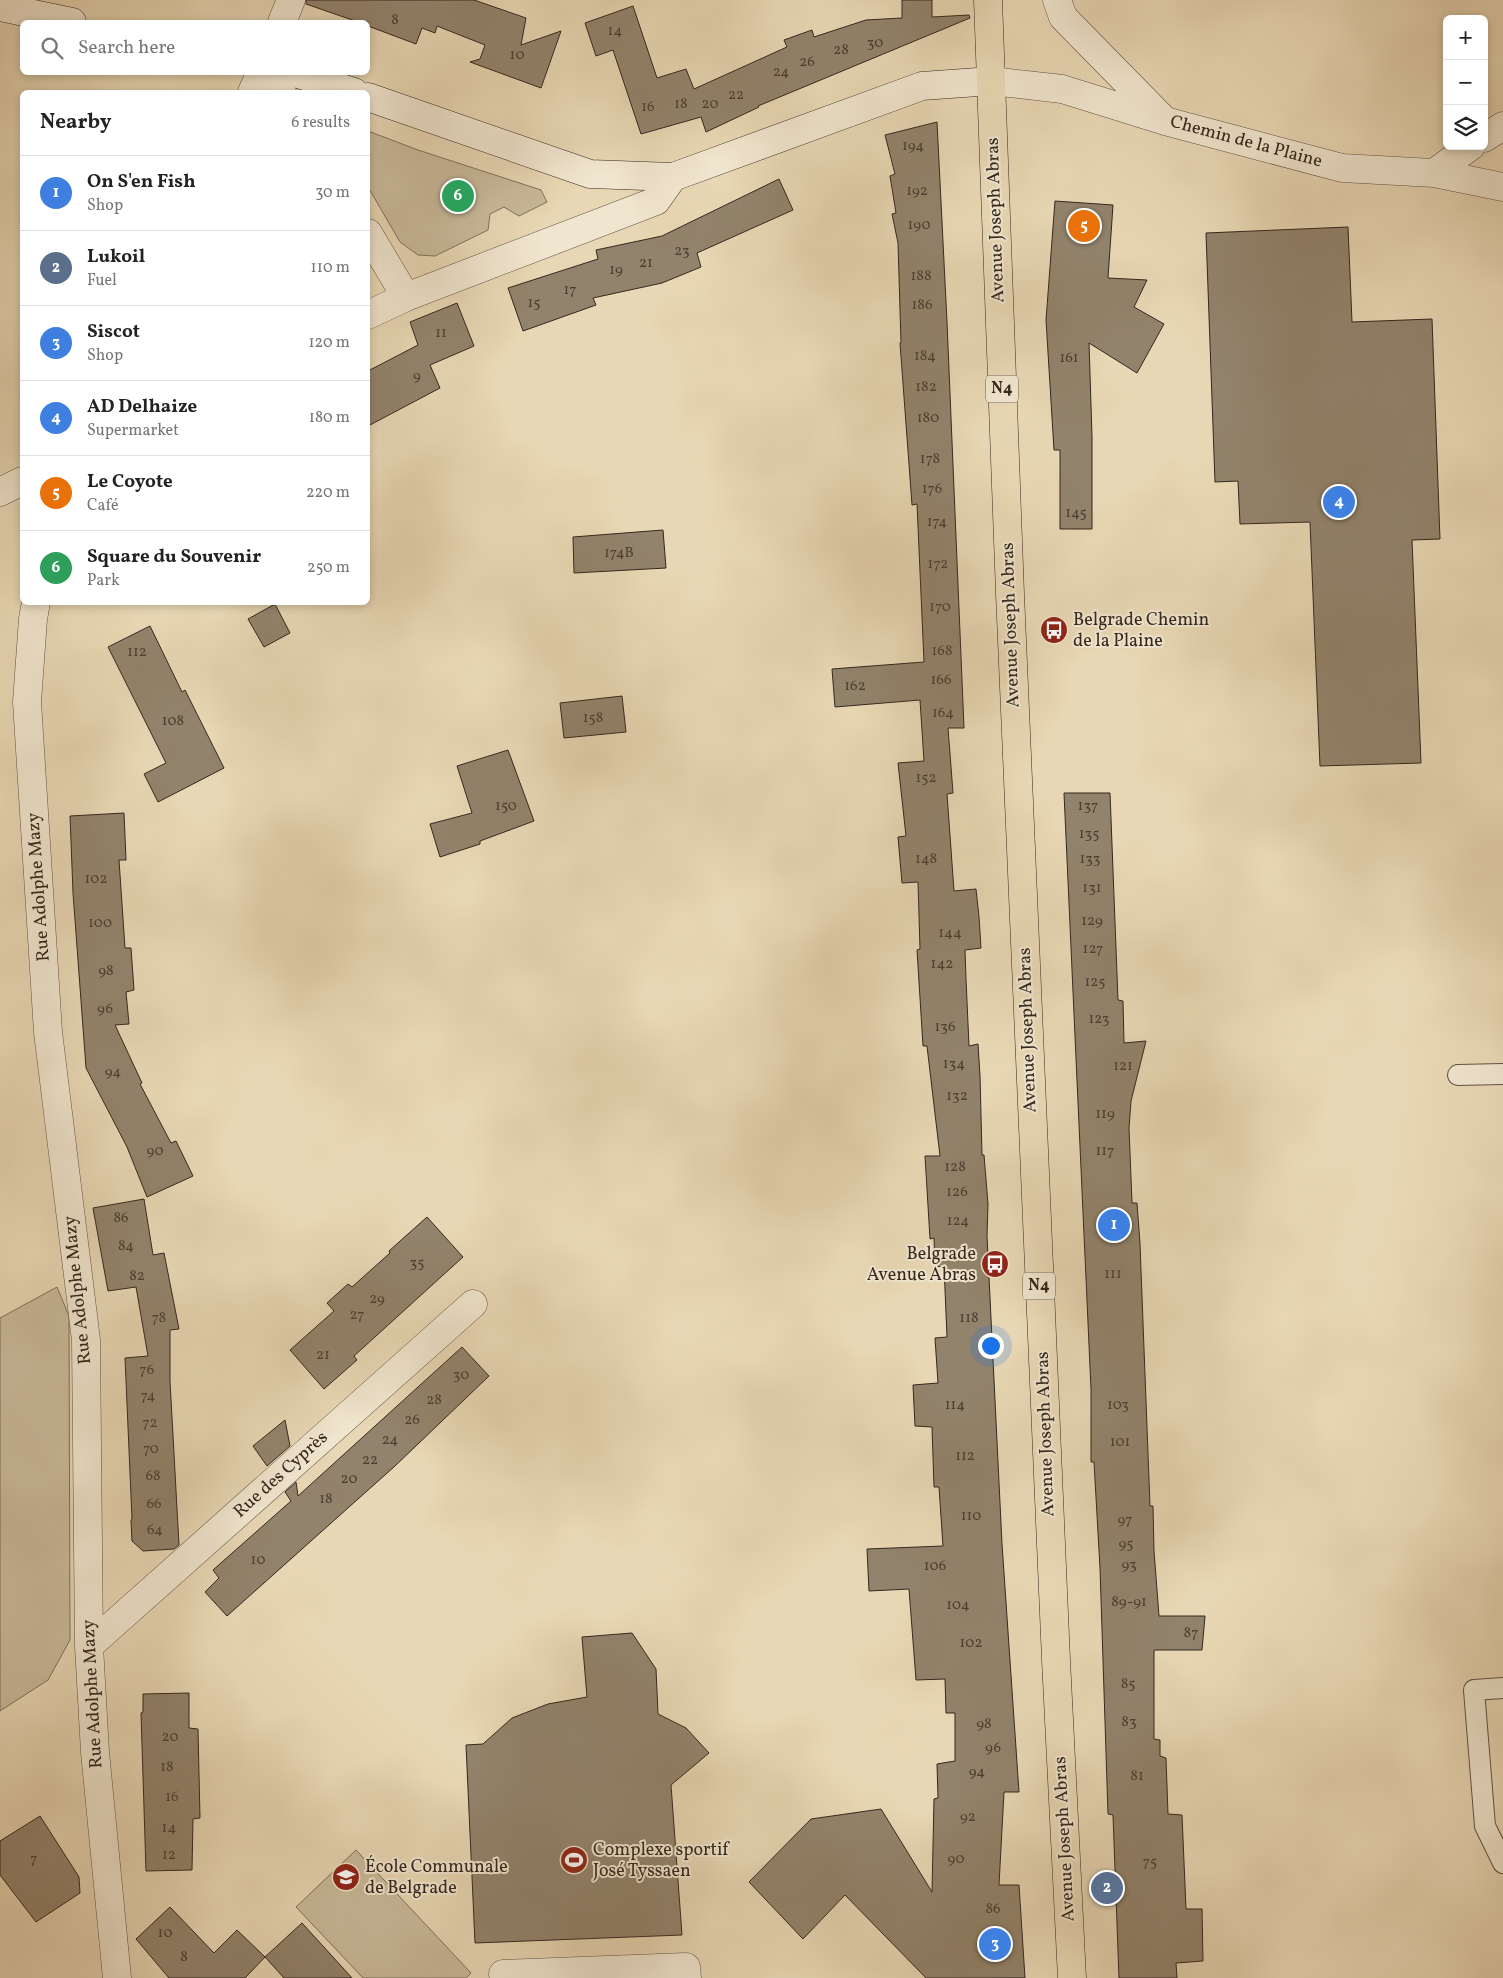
<!DOCTYPE html>
<html lang="en">
<head>
<meta charset="utf-8">
<style>
  body { margin:0; font-family:Vollkorn,serif; background:#f6f6f6; color:#222 }
  .controls { position:absolute; right:15px; top:15px; display:grid; overflow:hidden; border-radius:8px; box-shadow:0 2px 8px #0003 }
  .controls button { width:45px; height:45px; display:grid; place-items:center; padding:0; border:0; border-bottom:1px solid #e0e0e0; background:#fff; color:#222; font:25px sans-serif }
  .you { position:absolute; left:990px; top:1345px; width:18px; height:18px; margin:-12px; border:4px solid #fff; border-radius:50%; background:#1a73e8; box-shadow:0 0 0 8px #1a73e833 }
  .badge { display:grid; place-items:center; width:32px; height:32px; border-radius:50%; background:#8f2418; color:#fff; font-size:16px; font-weight:700 }
  .pin { position:absolute; translate:-50% -50%; border:2px solid #fff; box-shadow:0 1px 5px #0006 }
  .list { margin:0; padding:0; list-style:none }
  h2 { display:flex; justify-content:space-between; align-items:center; height:65px; margin:0; padding:0 20px; font-size:21px }
  h2 small { font-size:16px; font-weight:400; color:#767676 }
  .list li { display:grid; grid-template-columns:32px 1fr auto; gap:15px; align-items:center; box-sizing:border-box; height:75px; padding:0 20px; border-top:1px solid #e0e0e0 }
  .list b { display:block; font-size:19px; white-space:nowrap }
  .list p { margin:0; font-size:16px; white-space:nowrap; color:#767676 }
  .list em { font-size:16px; font-style:normal; color:#767676 }
  .icon { flex:none; width:28px; height:28px; fill:none; stroke:currentColor; stroke-width:2; stroke-linecap:round; stroke-linejoin:round }
  .map { position:relative; flex:none; width:1503px; height:1978px; overflow:hidden }
  .search { position:absolute; background:#fff; box-shadow:0 2px 8px #0003; left:20px; top:20px; width:350px; height:55px; display:flex; align-items:center; gap:12px; box-sizing:border-box; padding:0 18px; border-radius:8px; color:#767676; font-size:19px }
  .panel { position:absolute; background:#fff; box-shadow:0 2px 8px #0003; left:20px; top:90px; width:350px; height:515px; border-radius:8px }
  .map>svg:first-child { display:block }
  .green { fill:#c9b99a; stroke:#7e705c }
  .building { fill:#92836c; stroke:#34271e }
  .lines { fill:none; stroke-linecap:round; stroke-linejoin:round }
  .lane-casing { stroke:#615344; stroke-width:22 }
  .street-casing { stroke:#615344; stroke-width:29 }
  .secondary-casing { stroke:#34271e; stroke-width:29 }
  .primary-casing { stroke:#34271e; stroke-width:29 }
  .lane { stroke:#f0e5ce; stroke-width:20 }
  .street { stroke:#f0e5ce; stroke-width:28 }
  .secondary { stroke:#f0e5ce; stroke-width:28 }
  .primary { stroke:#e8d7b4; stroke-width:28 }
  .labels { text-anchor:middle; dominant-baseline:central; stroke-width:4; stroke-linejoin:round; paint-order:stroke }
  .number-label { font-size:15px; fill:#4c3e32 }
  .shield { fill:#f0e5ce; stroke:#6c6053; stroke-width:1 }
  .shield-label { font-size:16px; font-weight:bold; fill:#34271e }
  .street-label { font-size:18px; fill:#34271e; stroke:#f0e5ce }
  .poi-label { font-size:18px; fill:#34271e; stroke:#f0e5ce; text-anchor:start }
</style>
</head>
<body>
<div class="map">
<svg width="1503" height="1978" viewBox="0 0 1503 1978">
  <rect width="100%" height="100%" fill="#e8d7b4"/>
  <filter id="stains"><feTurbulence type="fractalNoise" baseFrequency=".004" numOctaves="4"/><feColorMatrix values="0 0 0 0 .2 0 0 0 0 .09 0 0 0 0 .02 0 0 0 .5 -.17"/></filter>
  <radialGradient id="worn" r=".72"><stop offset=".6" stop-color="#630" stop-opacity="0"/><stop offset="1" stop-color="#630" stop-opacity=".3"/></radialGradient>
  <path class="green" d="M 368,131 L 418,150 L 541,190 L 547,202 L 519,216 L 504,207 L 490,214 L 488,230 L 435,256 L 418,255 L 400,242 L 368,187 Z
    M 57,1287 L 69,1316 L 70,1640 L 48,1680 L 0,1711 L 0,1318 Z
    M 356,1850 L 471,1973 L 466,1978 L 363,1978 L 296,1907 Z"/>
  <path class="building" d="M 306,0 L 474,0 L 526,18 L 521,45 L 561,31 L 541,88 L 470,62 L 480,59 L 485,45 L 437,26 L 435,33 L 422,28 L 416,44 L 368,26 L 368,22 L 358,22 L 306,4 Z
    M 902,0 L 932,0 L 932,17 L 969,15 L 970,18 L 758,106 L 759,107 L 706,132 L 701,117 L 641,134 L 613,50 L 596,56 L 585,23 L 633,6 L 657,78 L 686,69 L 694,89 L 787,47 L 784,40 L 812,30 L 814,37 L 866,20 L 902,18 Z
    M 937,122 L 947,322 L 964,728 L 948,728 L 953,793 L 947,794 L 954,891 L 976,889 L 979,917 L 981,948 L 965,950 L 966,979 L 969,1046 L 978,1044 L 980,1076 L 982,1155 L 984,1155 L 988,1204 L 987,1236 L 1002,1544 L 1019,1792 L 1004,1792 L 999,1885 L 1019,1885 L 1025,1978 L 926,1978 L 845,1895 L 803,1939 L 749,1882 L 811,1819 L 881,1809 L 932,1892 L 934,1799 L 938,1798 L 937,1764 L 955,1761 L 955,1713 L 946,1713 L 945,1679 L 916,1680 L 909,1589 L 869,1591 L 867,1549 L 943,1546 L 939,1487 L 934,1487 L 932,1427 L 915,1426 L 913,1385 L 938,1383 L 935,1338 L 947,1337 L 944,1266 L 935,1267 L 934,1238 L 930,1239 L 925,1156 L 940,1156 L 927,1046 L 923,1046 L 917,950 L 920,949 L 918,882 L 902,883 L 898,837 L 906,836 L 898,763 L 924,761 L 920,700 L 835,707 L 832,669 L 924,662 L 917,504 L 912,505 L 900,343 L 901,343 L 898,243 L 892,214 L 896,213 L 890,176 L 895,174 L 885,135 Z
    M 779,179 L 793,210 L 697,253 L 701,267 L 662,283 L 593,298 L 596,305 L 523,331 L 508,288 L 598,259 L 596,250 L 662,236 Z
    M 1055,201 L 1113,205 L 1108,278 L 1147,280 L 1134,307 L 1164,324 L 1137,373 L 1089,343 L 1092,437 L 1092,529 L 1060,529 L 1060,450 L 1054,450 L 1046,320 Z
    M 1348,227 L 1352,322 L 1432,319 L 1440,539 L 1412,540 L 1421,763 L 1320,766 L 1310,522 L 1240,524 L 1238,481 L 1215,482 L 1206,233 Z
    M 457,303 L 474,346 L 430,365 L 440,388 L 368,426 L 368,371 L 418,345 L 410,322 Z
    M 663,530 L 666,568 L 574,573 L 573,537 Z
    M 275,604 L 290,633 L 264,647 L 248,619 Z
    M 150,626 L 182,692 L 185,690 L 224,768 L 158,802 L 144,774 L 166,763 L 108,647 Z
    M 622,696 L 626,732 L 564,738 L 560,703 Z
    M 508,750 L 534,821 L 480,841 L 480,844 L 440,857 L 430,824 L 472,813 L 457,766 Z
    M 1064,793 L 1110,793 L 1118,1000 L 1123,1001 L 1124,1043 L 1146,1041 L 1131,1101 L 1129,1128 L 1132,1203 L 1137,1203 L 1140,1244 L 1150,1506 L 1153,1506 L 1154,1551 L 1159,1616 L 1205,1616 L 1202,1650 L 1154,1650 L 1154,1739 L 1160,1740 L 1160,1756 L 1166,1758 L 1168,1814 L 1182,1815 L 1186,1909 L 1202,1909 L 1203,1961 L 1176,1963 L 1177,1978 L 1119,1978 L 1113,1815 L 1108,1814 L 1100,1568 L 1094,1462 L 1091,1462 L 1091,1389 Z
    M 124,813 L 126,860 L 119,860 L 125,948 L 131,948 L 134,990 L 126,992 L 129,1024 L 115,1025 L 142,1083 L 140,1084 L 171,1143 L 176,1141 L 193,1176 L 147,1197 L 127,1147 L 86,1068 L 73,893 L 70,816 Z
    M 144,1199 L 153,1255 L 164,1253 L 179,1329 L 170,1330 L 170,1381 L 179,1545 L 174,1549 L 143,1551 L 132,1541 L 131,1520 L 132,1519 L 125,1358 L 148,1356 L 136,1287 L 108,1291 L 93,1208 Z
    M 427,1217 L 463,1257 L 354,1356 L 357,1360 L 324,1389 L 290,1350 L 334,1311 L 327,1303 L 348,1284 L 352,1287 L 390,1253 L 389,1251 Z
    M 462,1347 L 489,1376 L 395,1466 L 227,1616 L 205,1592 L 219,1578 L 213,1570 L 291,1501 L 285,1492 L 296,1482 L 298,1496 Z
    M 285,1420 L 290,1446 L 267,1466 L 253,1446 Z
    M 632,1633 L 656,1669 L 658,1714 L 686,1728 L 709,1753 L 671,1785 L 682,1935 L 475,1943 L 466,1745 L 483,1744 L 512,1718 L 548,1704 L 587,1697 L 582,1637 Z
    M 189,1693 L 189,1728 L 198,1729 L 200,1818 L 193,1819 L 192,1870 L 146,1871 L 141,1713 L 143,1712 L 143,1694 Z
    M 40,1816 L 79,1877 L 80,1893 L 36,1922 L 0,1875 L 0,1841 Z
    M 170,1907 L 214,1953 L 237,1930 L 265,1957 L 245,1978 L 169,1978 L 136,1939 Z
    M 302,1923 L 352,1978 L 284,1978 L 265,1957 Z"/>
  <g class="lines">
    <g class="lane-casing">
      <path id="lane" d="M 1458,1075 L 1503,1074
        M 1503,1688 L 1474,1690 L 1485,1826 L 1503,1863"/>
    </g>
    <g class="street-casing">
      <path id="street" d="M 1057,0 L 1063,17 L 1162,118
        M 282,22 L 291,0
        M 270,72 L 282,92
        M 992,81 L 1062,89 L 1165,121 L 1342,168 L 1434,173 L 1503,187
        M 252,92 L 261,72
        M 1484,138 L 1503,126
        M 1434,173 L 1471,146
        M 368,233 L 406,297
        M 368,315 L 406,297 L 656,201 L 673,177
        M 0,492 L 22,481
        M 36,602 L 33,619 L 27,702 L 48,1032 L 86,1340 L 89,1646 L 95,1752 L 117,1978
        M 89,1646 L 473,1304
        M 503,1974 L 686,1967 L 687,1978"/>
    </g>
    <g class="secondary-casing">
      <path id="secondary" d="M 0,7 L 72,22
        M 292,72 L 354,92
        M 368,97 L 590,174 L 673,177 L 922,86 L 992,81"/>
    </g>
    <g class="primary-casing">
      <path id="primary" d="M 988,0 L 1010,594 L 1056,1660 L 1072,1978"/>
    </g>
    <use href="#lane" class="lane"/>
    <use href="#street" class="street"/>
    <use href="#secondary" class="secondary"/>
    <use href="#primary" class="primary"/>
  </g>
  <defs>
    <g id="bus-disc" transform="scale(1.4375)"><circle r="9.5" fill="#8f2418" stroke="#f0e5ce"/><path d="M-5-6H5V4H4V6H2V4H-2V6H-4V4H-5ZM-3.5-4V0h7V-4ZM-3.5 1.2v1.5H-2V1.2ZM2 1.2v1.5H3.5V1.2Z" fill="#fff"/></g>
    <g id="stadium-disc" transform="scale(1.4375)"><circle r="9.5" fill="#8f2418" stroke="#f0e5ce"/><path d="M0-5a6.5 5 0 1 0 0 10a6.5 5 0 1 0 0-10ZM-3.5-1.8h7v3.6h-7Z" fill="#fff"/></g>
    <g id="school-disc" transform="scale(1.4375)"><circle r="9.5" fill="#8f2418" stroke="#f0e5ce"/><path d="M0-5L7-2L0 1L-7-2ZM-4 1L0 2.5L4 1V4Q0 6-4 4Z" fill="#fff"/></g>
  </defs>
  <g fill-rule="evenodd">
    <use href="#bus-disc" x="1054" y="630"/>
    <use href="#bus-disc" x="995" y="1264"/>
    <use href="#stadium-disc" x="574" y="1860"/>
    <use href="#school-disc" x="346" y="1877"/>
  </g>
  <g class="labels">
    <g class="number-label">
      <text x="395" y="20">8</text>
      <text x="615" y="31">14</text>
      <text x="875" y="43">30</text>
      <text x="841" y="50">28</text>
      <text x="517" y="55">10</text>
      <text x="807" y="62">26</text>
      <text x="781" y="72">24</text>
      <text x="736" y="95">22</text>
      <text x="681" y="104">18</text>
      <text x="710" y="104">20</text>
      <text x="648" y="107">16</text>
      <text x="913" y="146">194</text>
      <text x="917" y="191">192</text>
      <text x="919" y="225">190</text>
      <text x="682" y="251">23</text>
      <text x="646" y="263">21</text>
      <text x="616" y="270">19</text>
      <text x="921" y="276">188</text>
      <text x="570" y="290">17</text>
      <text x="534" y="303">15</text>
      <text x="922" y="305">186</text>
      <text x="441" y="333">11</text>
      <text x="925" y="356">184</text>
      <text x="1069" y="358">161</text>
      <text x="417" y="376">9</text>
      <text x="926" y="387">182</text>
      <text x="928" y="418">180</text>
      <text x="930" y="459">178</text>
      <text x="932" y="489">176</text>
      <text x="1076" y="513">145</text>
      <text x="937" y="522">174</text>
      <text x="619" y="553">174B</text>
      <text x="938" y="564">172</text>
      <text x="940" y="607">170</text>
      <text x="942" y="651">168</text>
      <text x="137" y="652">112</text>
      <text x="941" y="680">166</text>
      <text x="855" y="686">162</text>
      <text x="943" y="713">164</text>
      <text x="593" y="718">158</text>
      <text x="173" y="721">108</text>
      <text x="926" y="778">152</text>
      <text x="506" y="806">150</text>
      <text x="1088" y="806">137</text>
      <text x="1089" y="834">135</text>
      <text x="926" y="859">148</text>
      <text x="1090" y="859">133</text>
      <text x="96" y="879">102</text>
      <text x="1092" y="888">131</text>
      <text x="1092" y="921">129</text>
      <text x="100" y="923">100</text>
      <text x="950" y="933">144</text>
      <text x="1093" y="949">127</text>
      <text x="942" y="964">142</text>
      <text x="106" y="971">98</text>
      <text x="1095" y="982">125</text>
      <text x="105" y="1009">96</text>
      <text x="1099" y="1019">123</text>
      <text x="945" y="1027">136</text>
      <text x="954" y="1064">134</text>
      <text x="1123" y="1066">121</text>
      <text x="113" y="1072">94</text>
      <text x="957" y="1096">132</text>
      <text x="1105" y="1114">119</text>
      <text x="155" y="1151">90</text>
      <text x="1105" y="1151">117</text>
      <text x="955" y="1167">128</text>
      <text x="957" y="1192">126</text>
      <text x="121" y="1218">86</text>
      <text x="958" y="1221">124</text>
      <text x="126" y="1246">84</text>
      <text x="417" y="1263">35</text>
      <text x="1113" y="1274">111</text>
      <text x="137" y="1276">82</text>
      <text x="377" y="1299">29</text>
      <text x="357" y="1315">27</text>
      <text x="159" y="1318">78</text>
      <text x="969" y="1318">118</text>
      <text x="323" y="1355">21</text>
      <text x="147" y="1370">76</text>
      <text x="461" y="1375">30</text>
      <text x="148" y="1396">74</text>
      <text x="434" y="1400">28</text>
      <text x="955" y="1405">114</text>
      <text x="1118" y="1405">103</text>
      <text x="412" y="1420">26</text>
      <text x="150" y="1423">72</text>
      <text x="390" y="1440">24</text>
      <text x="1120" y="1442">101</text>
      <text x="151" y="1449">70</text>
      <text x="965" y="1456">112</text>
      <text x="370" y="1460">22</text>
      <text x="153" y="1476">68</text>
      <text x="349" y="1479">20</text>
      <text x="326" y="1499">18</text>
      <text x="154" y="1504">66</text>
      <text x="971" y="1516">110</text>
      <text x="1125" y="1520">97</text>
      <text x="155" y="1530">64</text>
      <text x="1126" y="1544">95</text>
      <text x="258" y="1560">10</text>
      <text x="1129" y="1565">93</text>
      <text x="935" y="1566">106</text>
      <text x="1129" y="1602">89-91</text>
      <text x="958" y="1605">104</text>
      <text x="1191" y="1633">87</text>
      <text x="971" y="1643">102</text>
      <text x="1128" y="1684">85</text>
      <text x="1129" y="1722">83</text>
      <text x="984" y="1724">98</text>
      <text x="170" y="1737">20</text>
      <text x="993" y="1748">96</text>
      <text x="167" y="1767">18</text>
      <text x="977" y="1772">94</text>
      <text x="1137" y="1776">81</text>
      <text x="172" y="1797">16</text>
      <text x="968" y="1817">92</text>
      <text x="169" y="1828">14</text>
      <text x="169" y="1855">12</text>
      <text x="34" y="1859">7</text>
      <text x="956" y="1859">90</text>
      <text x="1150" y="1862">75</text>
      <text x="993" y="1909">86</text>
      <text x="165" y="1933">10</text>
      <text x="184" y="1957">8</text>
    </g>
    <g class="shield">
      <rect x="986" y="375.5" width="32" height="27" rx="4"/>
      <rect x="1023" y="1272.5" width="32" height="27" rx="4"/>
    </g>
    <g class="shield-label">
      <text x="1002" y="389">N4</text>
      <text x="1039" y="1286">N4</text>
    </g>
    <g class="street-label">
      <text transform="translate(1246 142) rotate(15)">Chemin de la Plaine</text>
      <text transform="translate(996 220) rotate(-92)">Avenue Joseph Abras</text>
      <text transform="translate(1011 625) rotate(-92)">Avenue Joseph Abras</text>
      <text transform="translate(39 887) rotate(-94)">Rue Adolphe Mazy</text>
      <text transform="translate(1028 1030) rotate(-92)">Avenue Joseph Abras</text>
      <text transform="translate(78 1290) rotate(-96)">Rue Adolphe Mazy</text>
      <text transform="translate(1046 1434) rotate(-92)">Avenue Joseph Abras</text>
      <text transform="translate(281 1475) rotate(-42)">Rue des Cyprès</text>
      <text transform="translate(93 1694) rotate(-93)">Rue Adolphe Mazy</text>
      <text transform="translate(1065 1839) rotate(-93)">Avenue Joseph Abras</text>
    </g>
    <g class="poi-label">
      <text x="1073" y="620">Belgrade Chemin<tspan x="1073" dy="21">de la Plaine</tspan></text>
      <text x="976" y="1254" text-anchor="end">Belgrade<tspan x="976" dy="21">Avenue Abras</tspan></text>
      <text x="593" y="1850">Complexe sportif<tspan x="593" dy="21">José Tyssaen</tspan></text>
      <text x="365" y="1867">École Communale<tspan x="365" dy="21">de Belgrade</tspan></text>
    </g>
  </g>
  <rect width="100%" height="100%" filter="url(#stains)"/>
  <rect width="100%" height="100%" fill="url(#worn)"/>
</svg>
<div class="controls">
<button>+</button>
<button>−</button>
<button><svg class="icon" aria-label="layers" viewBox="0 0 24 24"><path d="M12 4l9 5-9 5-9-5zM3 14l9 5 9-5"/></svg></button>
</div>
<div class="you"></div>
<div class="pin badge" style="left:1114px;top:1225px;background:#3f7fe0">1</div>
<div class="pin badge" style="left:1107px;top:1888px;background:#5c6f8a">2</div>
<div class="pin badge" style="left:995px;top:1944px;background:#3f7fe0">3</div>
<div class="pin badge" style="left:1339px;top:502px;background:#3f7fe0">4</div>
<div class="pin badge" style="left:1084px;top:226px;background:#e8710a">5</div>
<div class="pin badge" style="left:458px;top:196px;background:#2e9e5b">6</div>
<div class="search"><svg class="icon" aria-label="search" viewBox="0 0 24 24"><circle cx="10" cy="10" r="6"/><path d="M15 15l6 6"/></svg>Search here</div>
<section class="panel">
<h2>Nearby<small>6 results</small></h2>
<ul class="list">
<li><span class="badge" style="background:#3f7fe0">1</span><div><b>On S'en Fish</b><p>Shop</p></div><em>30 m</em></li>
<li><span class="badge" style="background:#5c6f8a">2</span><div><b>Lukoil</b><p>Fuel</p></div><em>110 m</em></li>
<li><span class="badge" style="background:#3f7fe0">3</span><div><b>Siscot</b><p>Shop</p></div><em>120 m</em></li>
<li><span class="badge" style="background:#3f7fe0">4</span><div><b>AD Delhaize</b><p>Supermarket</p></div><em>180 m</em></li>
<li><span class="badge" style="background:#e8710a">5</span><div><b>Le Coyote</b><p>Café</p></div><em>220 m</em></li>
<li><span class="badge" style="background:#2e9e5b">6</span><div><b>Square du Souvenir</b><p>Park</p></div><em>250 m</em></li>
</ul>
</section>
</div>
</body>
</html>
